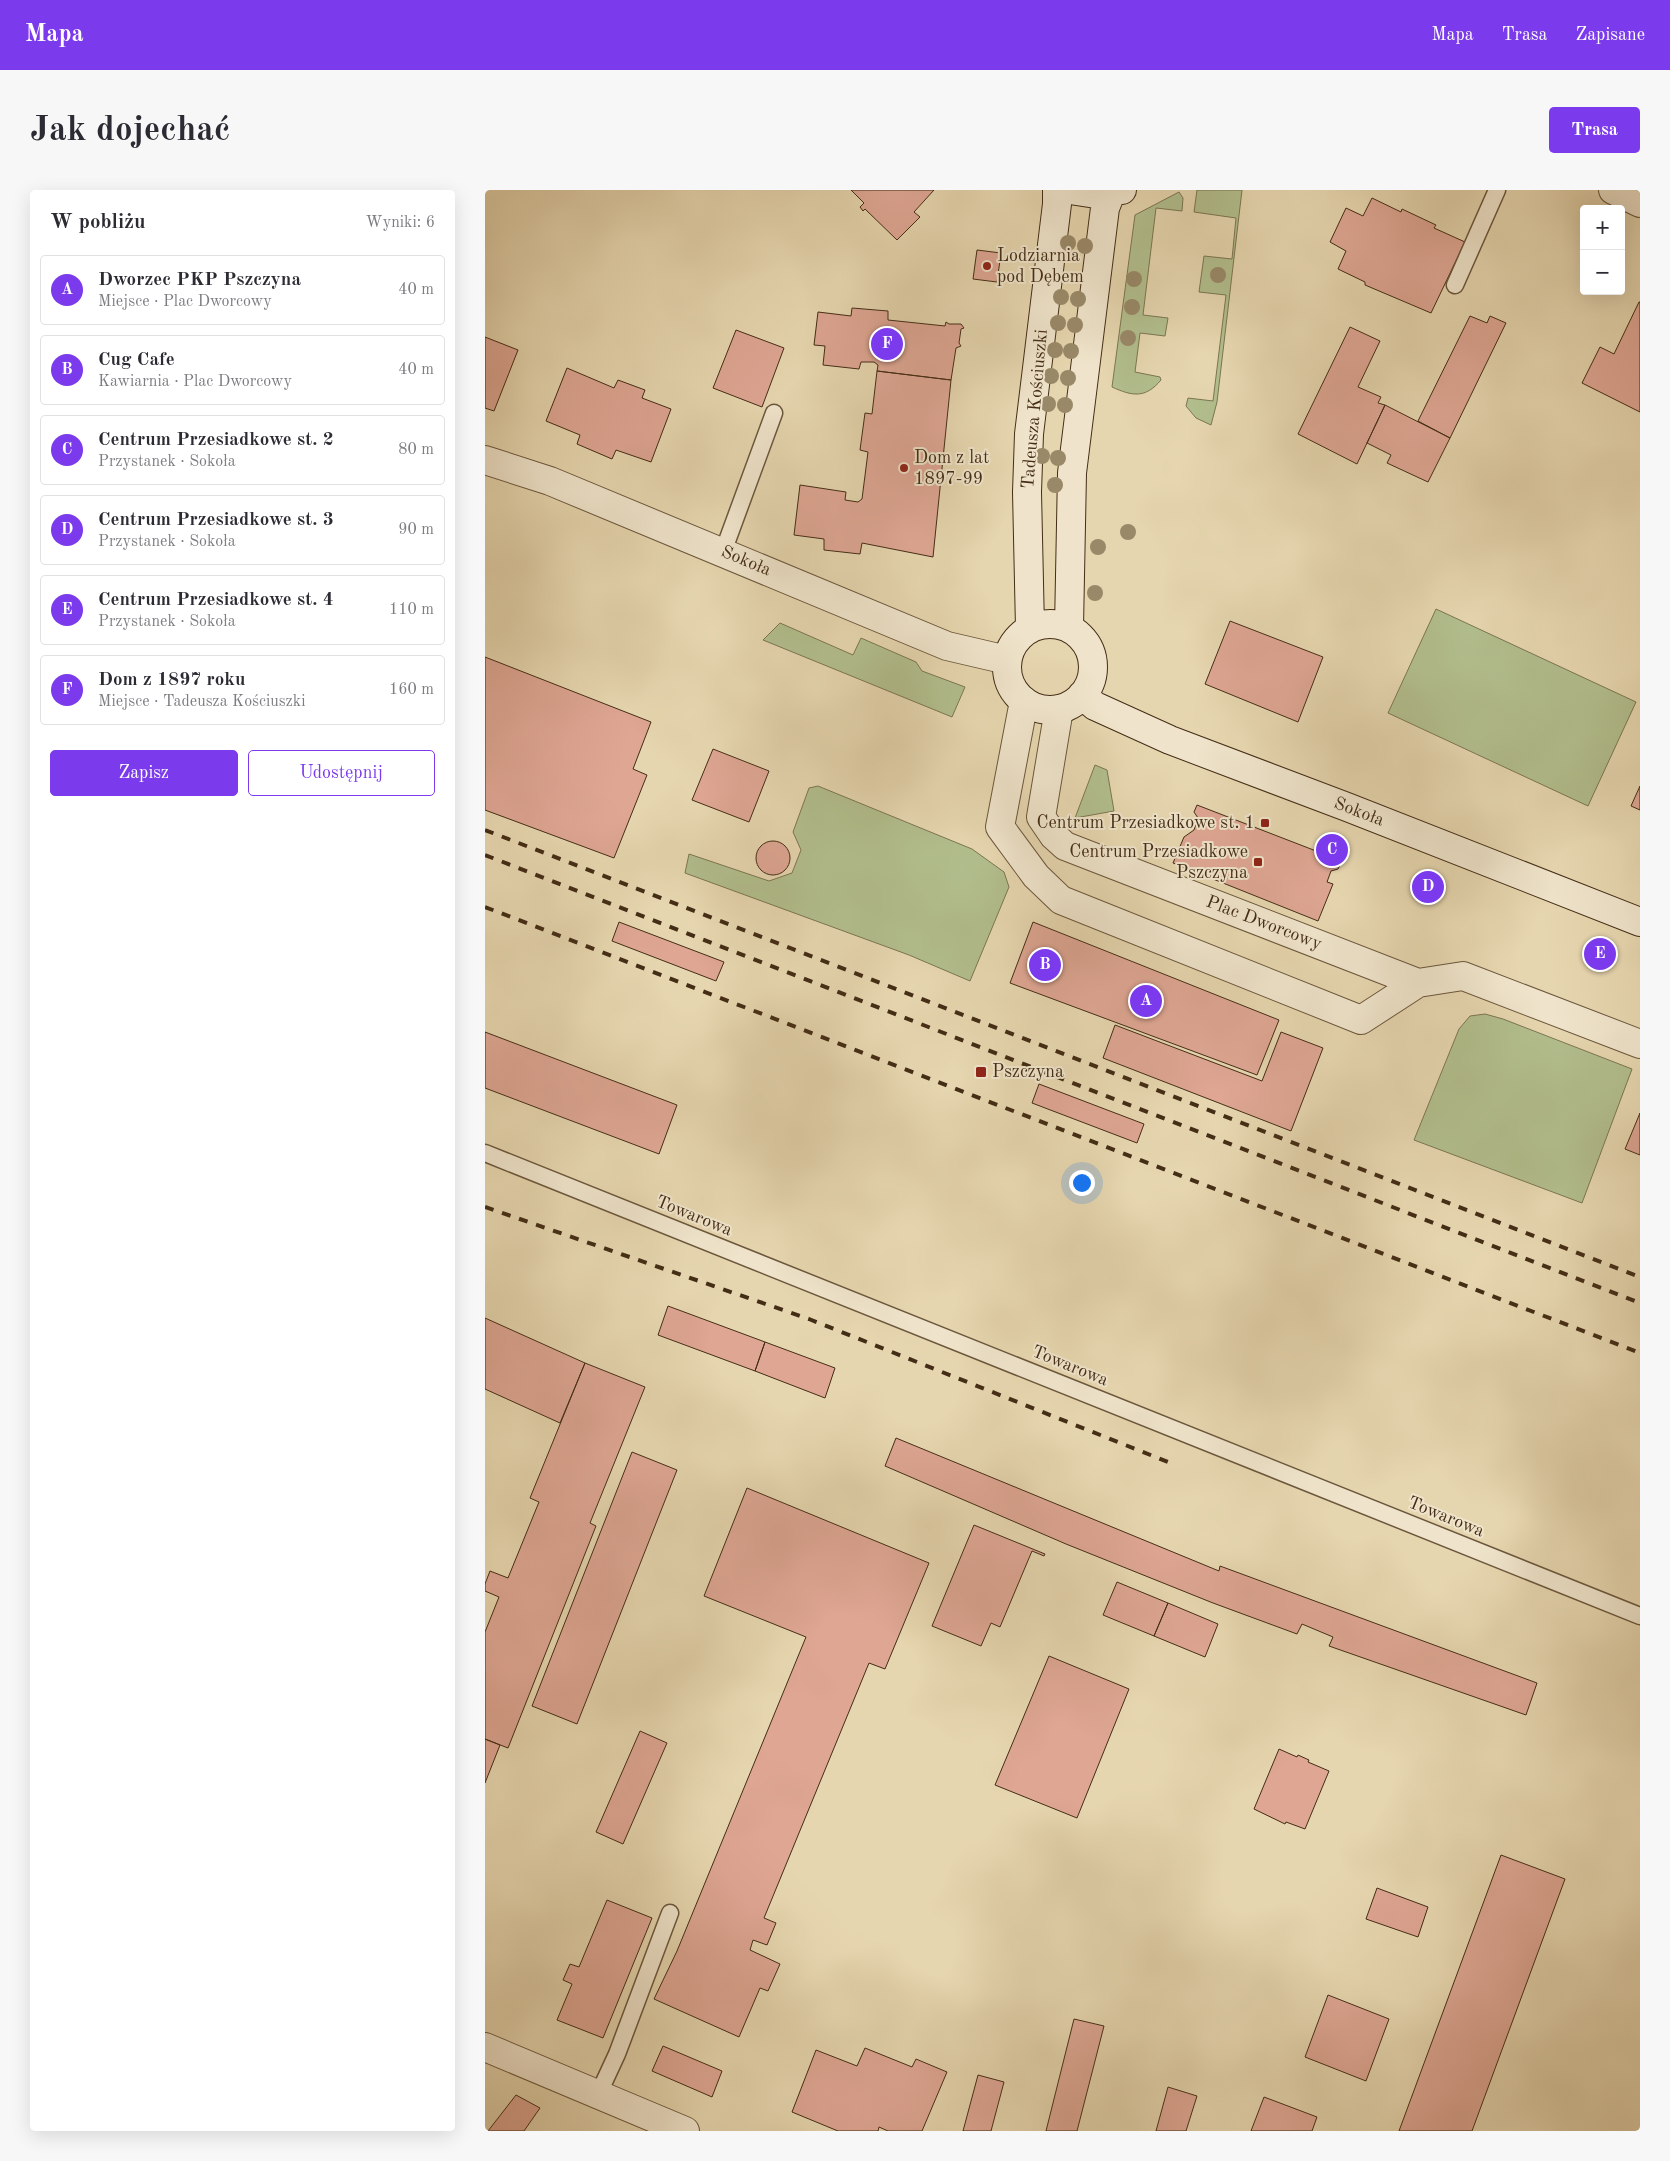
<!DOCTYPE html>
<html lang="pl">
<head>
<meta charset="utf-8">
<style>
  body { margin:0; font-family:"Old Standard TT",serif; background:#f7f7f7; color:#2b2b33 }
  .controls { position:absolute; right:15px; top:15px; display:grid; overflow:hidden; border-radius:5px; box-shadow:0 5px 20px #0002 }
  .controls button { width:45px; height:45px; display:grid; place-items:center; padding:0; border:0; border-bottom:1px solid #e1e1e2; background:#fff; color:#2b2b33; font:25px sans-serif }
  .you { position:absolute; left:596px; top:992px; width:18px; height:18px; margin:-12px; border:4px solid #fff; border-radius:50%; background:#1a73e8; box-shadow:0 0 0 8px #1a73e833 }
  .badge { display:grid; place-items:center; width:32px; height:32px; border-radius:50%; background:#7c3aed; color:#fff; font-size:16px; font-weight:700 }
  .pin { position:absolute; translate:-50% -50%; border:2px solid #fff; box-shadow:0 1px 5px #0006 }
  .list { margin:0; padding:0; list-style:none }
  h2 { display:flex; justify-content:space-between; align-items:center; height:65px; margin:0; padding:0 20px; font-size:21px }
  h2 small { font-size:16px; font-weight:400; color:#7c7c81 }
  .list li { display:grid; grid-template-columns:32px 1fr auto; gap:15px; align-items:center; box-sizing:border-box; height:70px; margin:0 10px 10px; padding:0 10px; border:1px solid #e1e1e2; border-radius:5px }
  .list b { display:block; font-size:19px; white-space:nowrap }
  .list p { margin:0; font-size:16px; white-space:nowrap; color:#7c7c81 }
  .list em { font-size:16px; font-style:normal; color:#7c7c81 }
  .actions { display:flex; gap:10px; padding:15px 20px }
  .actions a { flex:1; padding:11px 0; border:1px solid #7c3aed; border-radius:5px; text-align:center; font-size:18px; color:#7c3aed }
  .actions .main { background:#7c3aed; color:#fff }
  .map { position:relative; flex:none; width:1155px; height:1941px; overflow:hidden; border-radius:5px }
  header { display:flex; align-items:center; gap:30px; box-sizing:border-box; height:70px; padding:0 25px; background:#7c3aed; color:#fff }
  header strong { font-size:24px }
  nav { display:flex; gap:28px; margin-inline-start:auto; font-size:18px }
  .intro { display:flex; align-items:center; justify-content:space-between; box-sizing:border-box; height:120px; padding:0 30px }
  h1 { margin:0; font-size:35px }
  .button { padding:12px 22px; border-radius:5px; background:#7c3aed; color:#fff; font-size:18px; font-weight:700 }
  main { display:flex; gap:30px; padding:0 30px }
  aside { flex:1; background:#fff; border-radius:5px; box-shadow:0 5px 20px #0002 }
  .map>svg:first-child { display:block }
  .green { fill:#b2be8d; stroke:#7b7652 }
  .building { fill:#dea693; stroke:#442d16 }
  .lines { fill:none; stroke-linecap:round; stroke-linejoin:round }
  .lane-casing { stroke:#6c573c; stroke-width:19 }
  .street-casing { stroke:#6c573c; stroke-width:30 }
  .secondary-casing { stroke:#442d16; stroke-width:30 }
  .lane { stroke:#efe4cb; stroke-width:16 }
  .street { stroke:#efe4cb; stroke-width:28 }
  .secondary { stroke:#efe4cb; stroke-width:28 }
  .rail { stroke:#442d16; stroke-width:4; stroke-dasharray:9 9; stroke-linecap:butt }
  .tree { fill:#998968 }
  .poi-dot { fill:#8f2418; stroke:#efe4cb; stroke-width:2 }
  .labels { text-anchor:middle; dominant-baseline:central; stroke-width:4; stroke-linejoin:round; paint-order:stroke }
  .poi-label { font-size:18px; fill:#442d16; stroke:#efe4cb; text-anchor:start }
  .street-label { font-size:18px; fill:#442d16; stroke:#efe4cb }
</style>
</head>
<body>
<header>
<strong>Mapa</strong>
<nav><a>Mapa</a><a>Trasa</a><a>Zapisane</a></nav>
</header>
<div class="intro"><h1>Jak dojechać</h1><a class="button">Trasa</a></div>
<main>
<aside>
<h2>W pobliżu<small>Wyniki: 6</small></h2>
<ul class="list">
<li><span class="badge">A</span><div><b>Dworzec PKP Pszczyna</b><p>Miejsce · Plac Dworcowy</p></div><em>40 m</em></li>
<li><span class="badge">B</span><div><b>Cug Cafe</b><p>Kawiarnia · Plac Dworcowy</p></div><em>40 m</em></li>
<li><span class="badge">C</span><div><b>Centrum Przesiadkowe st. 2</b><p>Przystanek · Sokoła</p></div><em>80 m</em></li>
<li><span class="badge">D</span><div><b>Centrum Przesiadkowe st. 3</b><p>Przystanek · Sokoła</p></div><em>90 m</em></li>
<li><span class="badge">E</span><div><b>Centrum Przesiadkowe st. 4</b><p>Przystanek · Sokoła</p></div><em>110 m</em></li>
<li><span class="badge">F</span><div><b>Dom z 1897 roku</b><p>Miejsce · Tadeusza Kościuszki</p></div><em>160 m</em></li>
</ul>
<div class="actions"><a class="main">Zapisz</a><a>Udostępnij</a></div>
</aside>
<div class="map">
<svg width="1155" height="1941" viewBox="0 0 1155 1941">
  <rect width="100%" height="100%" fill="#e6d6af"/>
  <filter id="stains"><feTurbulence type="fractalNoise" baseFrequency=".004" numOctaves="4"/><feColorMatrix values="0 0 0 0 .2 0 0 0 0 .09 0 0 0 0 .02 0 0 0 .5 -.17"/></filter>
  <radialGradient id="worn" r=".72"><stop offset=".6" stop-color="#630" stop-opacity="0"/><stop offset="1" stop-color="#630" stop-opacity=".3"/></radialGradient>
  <path class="green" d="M 712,0 L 757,0 L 732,212 L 726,235 L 711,228 L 701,216 L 703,208 L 728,211 L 741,105 L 714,102 L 719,66 L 747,69 L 751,28 L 709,22 Z
    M 694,2 L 698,8 L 697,21 L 671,18 L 658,125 L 683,128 L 680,146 L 655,143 L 650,182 L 675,187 L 676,190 C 660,209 647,206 627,197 L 650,25 Z
    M 951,419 L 1151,512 L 1103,616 L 903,523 Z
    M 295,433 L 368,465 L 376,448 L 431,472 L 437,481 L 480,497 L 467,527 L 278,450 Z
    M 610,575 L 622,580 L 629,621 L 590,628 Z
    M 333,596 L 487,659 L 519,682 L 524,697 L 485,791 L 424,765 L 200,683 L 204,664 L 284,691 L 307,683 L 316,660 L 308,642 L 324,598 Z
    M 1000,824 L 1018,829 L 1147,879 L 1097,1013 L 929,950 L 974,839 L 985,826 Z"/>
  <path class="building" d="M 366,0 L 449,0 L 429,22 L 435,27 L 412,50 L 380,19 L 378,21 L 375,17 L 379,13 Z
    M 887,8 L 916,22 L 917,19 L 951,35 L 949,38 L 980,52 L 946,123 L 880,95 L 880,92 L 853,79 L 861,61 L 845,52 L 861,18 L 878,26 Z
    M 492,60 L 516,63 L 512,92 L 488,89 Z
    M 1154,112 L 1155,112 L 1155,222 L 1097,193 L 1115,157 L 1129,164 Z
    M 367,118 L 403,121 L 403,130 L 460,136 L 461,132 L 464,134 L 476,134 L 479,138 L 476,139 L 474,153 L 476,156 L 471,158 L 466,190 L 392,181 L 393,175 L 389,172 L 376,172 L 374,179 L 338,175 L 340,156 L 329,155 L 333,122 L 366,126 Z
    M 985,126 L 1002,133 L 1005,126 L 1021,133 L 965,248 L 933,231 Z
    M 865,137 L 895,151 L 873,197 L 896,207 L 893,213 L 900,215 L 872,274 L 813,244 Z
    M 251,140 L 299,158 L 277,217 L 228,198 Z
    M 0,147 L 33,160 L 9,221 L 0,218 Z
    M 82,178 L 129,198 L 133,190 L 160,200 L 157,208 L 186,219 L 166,272 L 131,260 L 127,269 L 92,254 L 95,245 L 61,231 Z
    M 392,181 L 466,190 L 448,367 L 377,353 L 375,364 L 339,360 L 339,349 L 309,345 L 315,295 L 361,302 L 360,310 L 373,312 L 377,309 L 383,262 L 375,260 L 380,223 L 387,224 Z
    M 900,215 L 965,248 L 943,292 L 902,273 L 906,265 L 882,253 Z
    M 745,431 L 838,467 L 813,532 L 720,494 Z
    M 0,467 L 166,532 L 148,579 L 162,585 L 129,668 L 0,620 Z
    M 228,559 L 284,581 L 264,632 L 207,610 Z
    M 1155,596 L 1155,620 L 1146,616 Z
    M 712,615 L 857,671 L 853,679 L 846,681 L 842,692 L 848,694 L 833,731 L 688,673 L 699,647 L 709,640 L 713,628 L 709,622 Z
    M271 668a17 17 0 1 1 34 0a17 17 0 1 1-34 0Z
    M 134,732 L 239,772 L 231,791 L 127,751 Z
    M 548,732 L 794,830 L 772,885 L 525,793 Z
    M 630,835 L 777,891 L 796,842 L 838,858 L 806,941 L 618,868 Z
    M 0,842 L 192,915 L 174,964 L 0,898 Z
    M 554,894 L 659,934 L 652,953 L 547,913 Z
    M 1155,923 L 1155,965 L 1140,959 Z
    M 183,1116 L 280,1152 L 270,1181 L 173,1145 Z
    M 0,1128 L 100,1173 L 75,1233 L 0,1199 Z
    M 280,1152 L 350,1178 L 340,1208 L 270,1181 Z
    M 100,1173 L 160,1197 L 105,1333 L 111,1336 L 23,1558 L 0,1549 L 0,1442 L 14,1407 L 0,1401 L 0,1394 L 5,1381 L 23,1388 L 54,1312 L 45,1308 Z
    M 411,1248 L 734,1381 L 735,1376 L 1052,1493 L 1041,1525 L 844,1456 L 848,1447 L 817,1434 L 812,1444 L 728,1413 L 581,1354 L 400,1276 Z
    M 147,1262 L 192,1280 L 92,1534 L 47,1516 Z
    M 262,1298 L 444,1373 L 400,1479 L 384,1473 L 279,1728 L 291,1733 L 282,1755 L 268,1750 L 265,1760 L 295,1774 L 283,1801 L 275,1798 L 254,1847 L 169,1809 L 192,1761 L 321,1447 L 219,1406 Z
    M 489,1335 L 560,1364 L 559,1366 L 547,1361 L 515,1437 L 506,1433 L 496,1456 L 447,1436 Z
    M 632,1392 L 683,1413 L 669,1446 L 618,1425 Z
    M 683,1413 L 733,1434 L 720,1467 L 669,1446 Z
    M 564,1466 L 644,1499 L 592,1628 L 510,1595 Z
    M 155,1541 L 182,1553 L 138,1654 L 111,1642 Z
    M 0,1549 L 15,1555 L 0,1593 Z
    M 794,1559 L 812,1567 L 813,1565 L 824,1570 L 823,1572 L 844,1581 L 820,1639 L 801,1632 L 800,1634 L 769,1619 Z
    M 1016,1665 L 1080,1689 L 987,1941 L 914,1941 Z
    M 892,1698 L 943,1717 L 933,1747 L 881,1729 Z
    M 122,1710 L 167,1728 L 118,1848 L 72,1830 L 87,1794 L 78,1790 L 85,1774 L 94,1777 Z
    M 843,1805 L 904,1829 L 881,1891 L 820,1867 Z
    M 589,1829 L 619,1836 L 592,1941 L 561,1941 Z
    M 178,1856 L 237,1881 L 227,1907 L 167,1881 Z
    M 380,1858 L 427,1877 L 431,1869 L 462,1882 L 437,1941 L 403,1941 L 394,1937 L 393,1941 L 353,1941 L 307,1922 L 331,1860 L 372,1876 Z
    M 493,1885 L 519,1892 L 506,1941 L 478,1941 Z
    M 683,1897 L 712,1906 L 701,1941 L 671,1941 Z
    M 31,1905 L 55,1918 L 39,1941 L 3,1941 Z
    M 779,1907 L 832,1927 L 827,1941 L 766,1941 Z"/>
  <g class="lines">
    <g class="lane-casing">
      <path id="lane" d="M 970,95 L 1012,0
        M 238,362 L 289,223
        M 0,963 L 1155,1426
        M 113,1905 L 132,1864 L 185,1723"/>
    </g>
    <g class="street-casing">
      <path id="street" d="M 1128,0 L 1155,13
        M 0,270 L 65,291 L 462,456 L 522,470
        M 539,511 L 515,637 L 551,686 L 576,710 L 876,830 L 933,793
        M 574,519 L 556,627 L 569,646 L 580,656 L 933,793 L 978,786 L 1155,854
        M 0,1857 L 200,1941"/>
    </g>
    <g class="secondary-casing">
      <path id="secondary" d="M 585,0 L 611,4 L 637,0
        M522 477a43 43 0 1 1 86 0a43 43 0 1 1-86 0Z
        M 584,437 L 587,283 L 620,18 L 626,3
        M 545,438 L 542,302 L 544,244 L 572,14 L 572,0
        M 597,505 L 610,516 L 685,550 L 862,617 L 1155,732"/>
    </g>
    <use href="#lane" class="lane"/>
    <use href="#street" class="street"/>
    <use href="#secondary" class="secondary"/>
    <path class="rail" d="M 0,640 L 1155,1087
      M 0,665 L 1155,1113
      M 0,717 L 1155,1163
      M 0,1017 L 324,1129 L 683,1272"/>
  </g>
  <g class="tree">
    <circle cx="583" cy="53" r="8"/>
    <circle cx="600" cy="56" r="8"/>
    <circle cx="733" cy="85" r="8"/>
    <circle cx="649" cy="89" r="8"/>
    <circle cx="576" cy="107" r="8"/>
    <circle cx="593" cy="109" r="8"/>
    <circle cx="647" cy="117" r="8"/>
    <circle cx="573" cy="133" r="8"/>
    <circle cx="590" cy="135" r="8"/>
    <circle cx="643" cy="148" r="8"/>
    <circle cx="570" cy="160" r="8"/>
    <circle cx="586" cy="161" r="8"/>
    <circle cx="566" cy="186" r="8"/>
    <circle cx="583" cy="188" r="8"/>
    <circle cx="563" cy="214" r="8"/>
    <circle cx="580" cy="215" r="8"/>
    <circle cx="557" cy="266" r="8"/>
    <circle cx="573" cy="268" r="8"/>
    <circle cx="570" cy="295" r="8"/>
    <circle cx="643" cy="342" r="8"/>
    <circle cx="613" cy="357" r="8"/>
    <circle cx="610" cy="403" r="8"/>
  </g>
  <g class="poi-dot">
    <circle cx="502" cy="76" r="5"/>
    <circle cx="419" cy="278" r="5"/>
    <rect x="775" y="628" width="10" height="10" rx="2.5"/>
    <rect x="768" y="667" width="10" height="10" rx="2.5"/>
    <rect x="490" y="876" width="12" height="12" rx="2.5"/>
  </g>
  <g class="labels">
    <g class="poi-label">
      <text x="512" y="66">Lodziarnia<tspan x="512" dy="21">pod Dębem</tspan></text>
      <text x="429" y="268">Dom z lat<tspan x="429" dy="21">1897-99</tspan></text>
      <text x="770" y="633" text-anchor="end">Centrum Przesiadkowe st. 1</text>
      <text x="763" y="662" text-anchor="end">Centrum Przesiadkowe<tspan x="763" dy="21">Pszczyna</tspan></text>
      <text x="507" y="882">Pszczyna</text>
    </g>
    <g class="street-label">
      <text transform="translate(550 219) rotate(-85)">Tadeusza Kościuszki</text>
      <text transform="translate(261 371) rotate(23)">Sokoła</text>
      <text transform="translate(874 622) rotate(21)">Sokoła</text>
      <text transform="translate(779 733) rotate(21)">Plac Dworcowy</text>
      <text transform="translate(209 1026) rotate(22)">Towarowa</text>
      <text transform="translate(585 1176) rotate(22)">Towarowa</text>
      <text transform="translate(961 1327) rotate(22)">Towarowa</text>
    </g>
  </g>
  <rect width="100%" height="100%" filter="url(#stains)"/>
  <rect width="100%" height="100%" fill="url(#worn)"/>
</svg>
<div class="controls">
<button>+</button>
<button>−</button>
</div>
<div class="you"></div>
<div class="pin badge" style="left:661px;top:811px">A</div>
<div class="pin badge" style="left:560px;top:775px">B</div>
<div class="pin badge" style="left:847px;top:660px">C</div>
<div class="pin badge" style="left:943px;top:697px">D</div>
<div class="pin badge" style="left:1115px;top:764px">E</div>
<div class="pin badge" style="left:402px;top:154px">F</div>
</div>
</main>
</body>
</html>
